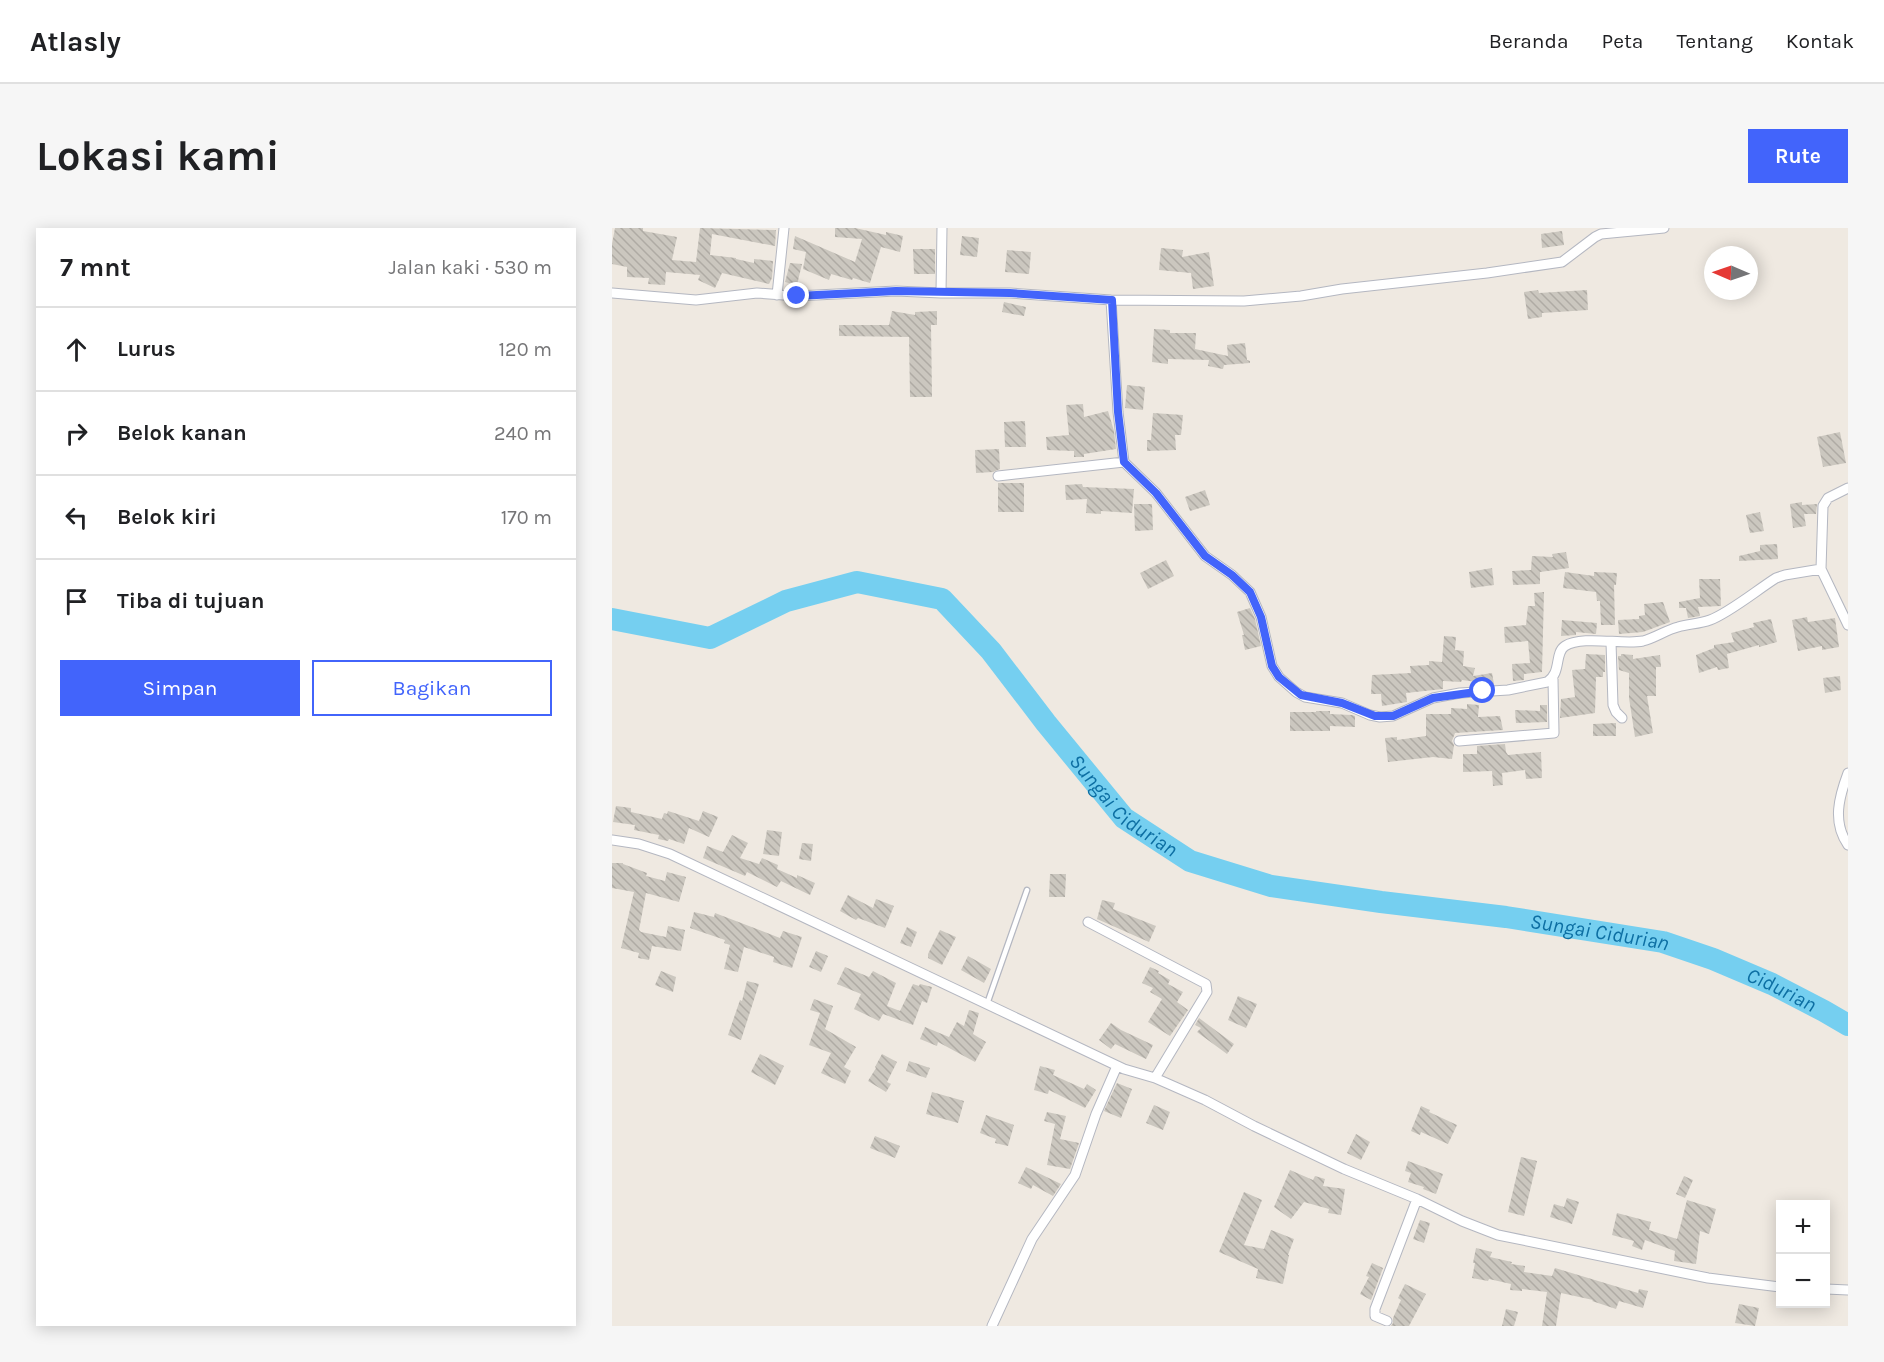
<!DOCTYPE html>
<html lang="id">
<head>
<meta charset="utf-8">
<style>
  body { margin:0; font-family:Karla,sans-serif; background:#f6f6f6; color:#202124 }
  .controls { position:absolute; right:18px; bottom:18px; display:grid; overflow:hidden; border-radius:0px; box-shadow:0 3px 15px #0003 }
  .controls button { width:54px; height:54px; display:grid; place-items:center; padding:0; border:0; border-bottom:2px solid #e0e0e0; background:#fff; color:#202124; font:30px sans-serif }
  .compass { position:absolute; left:1092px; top:18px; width:54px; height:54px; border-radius:50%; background:#fff; box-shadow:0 3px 15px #0003; rotate:272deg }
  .stop { position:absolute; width:18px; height:18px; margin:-14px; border:4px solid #4264fb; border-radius:50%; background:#fff }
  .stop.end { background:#4264fb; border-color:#fff; box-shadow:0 2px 6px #0008 }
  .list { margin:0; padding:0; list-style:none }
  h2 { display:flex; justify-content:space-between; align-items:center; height:78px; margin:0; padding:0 24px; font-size:26px }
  h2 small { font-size:20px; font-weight:400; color:#757577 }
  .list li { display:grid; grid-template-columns:39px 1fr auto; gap:18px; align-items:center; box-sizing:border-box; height:84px; padding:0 24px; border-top:2px solid #e0e0e0 }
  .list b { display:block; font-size:22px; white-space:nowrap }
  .list em { font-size:20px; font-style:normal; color:#757577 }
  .actions { display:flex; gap:12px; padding:18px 24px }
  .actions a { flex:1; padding:14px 0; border:2px solid #4264fb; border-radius:0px; text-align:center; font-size:21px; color:#4264fb }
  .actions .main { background:#4264fb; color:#fff }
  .icon { flex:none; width:33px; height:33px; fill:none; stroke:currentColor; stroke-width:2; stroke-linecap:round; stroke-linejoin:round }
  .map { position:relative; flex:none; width:1236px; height:1098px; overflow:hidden; border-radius:0px }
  header { display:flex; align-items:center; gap:36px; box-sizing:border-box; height:84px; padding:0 30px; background:#fff; border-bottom:2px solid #e0e0e0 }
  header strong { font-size:28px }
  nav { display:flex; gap:33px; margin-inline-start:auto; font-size:21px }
  .intro { display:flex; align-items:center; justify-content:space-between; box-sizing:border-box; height:144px; padding:0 36px }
  h1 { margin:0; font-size:42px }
  .button { padding:15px 27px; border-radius:0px; background:#4264fb; color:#fff; font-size:21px; font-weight:700 }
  main { display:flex; gap:36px; padding:0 36px }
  aside { flex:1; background:#fff; border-radius:0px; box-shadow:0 3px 15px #0003 }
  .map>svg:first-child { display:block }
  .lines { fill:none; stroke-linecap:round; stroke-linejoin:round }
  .river { stroke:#75cff0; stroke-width:22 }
  .building { fill:url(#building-back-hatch) }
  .lane-casing { stroke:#b4b7c1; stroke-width:7 }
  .street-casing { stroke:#b4b7c1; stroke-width:11 }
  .lane { stroke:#fff; stroke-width:4.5 }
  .street { stroke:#fff; stroke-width:9 }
  .route { stroke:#4264fb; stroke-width:8 }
  .labels { text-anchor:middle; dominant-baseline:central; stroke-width:4.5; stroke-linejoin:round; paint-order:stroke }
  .water-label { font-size:21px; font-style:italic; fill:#0d6fa3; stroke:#fff }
</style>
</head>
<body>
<header>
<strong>Atlasly</strong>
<nav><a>Beranda</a><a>Peta</a><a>Tentang</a><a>Kontak</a></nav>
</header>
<div class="intro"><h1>Lokasi kami</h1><a class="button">Rute</a></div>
<main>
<aside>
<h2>7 mnt<small>Jalan kaki · 530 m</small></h2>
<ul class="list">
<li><svg class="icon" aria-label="ahead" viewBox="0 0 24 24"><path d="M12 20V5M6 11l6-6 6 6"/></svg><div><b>Lurus</b></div><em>120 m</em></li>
<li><svg class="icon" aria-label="right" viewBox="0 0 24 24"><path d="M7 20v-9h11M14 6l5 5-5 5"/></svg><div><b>Belok kanan</b></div><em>240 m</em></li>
<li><svg class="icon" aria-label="left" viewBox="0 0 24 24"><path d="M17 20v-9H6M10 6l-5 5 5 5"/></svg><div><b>Belok kiri</b></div><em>170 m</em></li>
<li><svg class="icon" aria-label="arrive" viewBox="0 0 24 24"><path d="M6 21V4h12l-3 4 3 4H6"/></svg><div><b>Tiba di tujuan</b></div></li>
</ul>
<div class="actions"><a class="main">Simpan</a><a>Bagikan</a></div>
</aside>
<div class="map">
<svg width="1236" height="1098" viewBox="0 0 1236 1098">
  <defs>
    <pattern id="building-back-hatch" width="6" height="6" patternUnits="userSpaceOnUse" patternTransform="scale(1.5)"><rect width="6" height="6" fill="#cbc7bf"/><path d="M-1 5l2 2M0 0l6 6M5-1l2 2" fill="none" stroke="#afaba4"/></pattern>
  </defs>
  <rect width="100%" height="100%" fill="#efe9e1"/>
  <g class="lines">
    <path class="river" id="s1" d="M 0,391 L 98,410 L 174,373 L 245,354 L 330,371 L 379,423 L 434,495 L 512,590 L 578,633 L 659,658 L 769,674 L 894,689 L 1051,714 L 1101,731 L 1160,756 L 1212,783 L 1236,797"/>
  </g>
  <path class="building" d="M 3,0 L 31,0 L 31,3 L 65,9 L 60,32 L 84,34 L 88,0 L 164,2 L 163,18 L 100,6 L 98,27 L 124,30 L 124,31 L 142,35 L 142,31 L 161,33 L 160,50 L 157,56 L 110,45 L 103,60 L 86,52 L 88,47 L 54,44 L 53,57 L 36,56 L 37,50 L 15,49 L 15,39 L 0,36 L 0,16 Z
    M 223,0 L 243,0 L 274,7 L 274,4 L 291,8 L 288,24 L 269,19 L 258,55 L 241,50 L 240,52 L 219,46 L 217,52 L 191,41 L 194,24 L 181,21 L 183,8 L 243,34 L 250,11 L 223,9 Z
    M 950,3 L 952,17 L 930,20 L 929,6 Z
    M 350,8 L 367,10 L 365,29 L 348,27 Z
    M 549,20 L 571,22 L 570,29 L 597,24 L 602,58 L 581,61 L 579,45 L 547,42 Z
    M 301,21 L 323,21 L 323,46 L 302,46 Z
    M 395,22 L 419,24 L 417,46 L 393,44 Z
    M 178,35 L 190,36 L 185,57 L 173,54 Z
    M 926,62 L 927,65 L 975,62 L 976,82 L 930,85 L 930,89 L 916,91 L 912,64 Z
    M 392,74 L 414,79 L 412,88 L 390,84 Z
    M 280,83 L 303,87 L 303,84 L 325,83 L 325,97 L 319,97 L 320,169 L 298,169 L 297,109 L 227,108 L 227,97 L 277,97 Z
    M 542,101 L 558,102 L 558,105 L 584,105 L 583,121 L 616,128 L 615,117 L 633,115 L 635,132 L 638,133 L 638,135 L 612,137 L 611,141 L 596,138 L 597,132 L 556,131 L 556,136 L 540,134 Z
    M 515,157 L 533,159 L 531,182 L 513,180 Z
    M 471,176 L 472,189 L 496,183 L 502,203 L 504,221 L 472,226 L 472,229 L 462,229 L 462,223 L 435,222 L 434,209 L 457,207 L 454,177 Z
    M 541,185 L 571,187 L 569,207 L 563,207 L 564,222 L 535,223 L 535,212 L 539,212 Z
    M 413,193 L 414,219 L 393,219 L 392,194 Z
    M 1228,204 L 1234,235 L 1211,239 L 1205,209 Z
    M 387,221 L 388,241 L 381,244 L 364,245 L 363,222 Z
    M 386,255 L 412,255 L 412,284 L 386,284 Z
    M 470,256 L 471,259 L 522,261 L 520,285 L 489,283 L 489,286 L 474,285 L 475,271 L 454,272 L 453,257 Z
    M 593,262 L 598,277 L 578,283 L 573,269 Z
    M 1190,274 L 1190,277 L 1205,276 L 1204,286 L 1192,286 L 1194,298 L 1181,300 L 1178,276 Z
    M 522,276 L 540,276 L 541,302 L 523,303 Z
    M 1148,284 L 1152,303 L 1138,305 L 1134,287 Z
    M 1165,316 L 1166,331 L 1127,333 L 1127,328 L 1148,323 L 1148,317 Z
    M 954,324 L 957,340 L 928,344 L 928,356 L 901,357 L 900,343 L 919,342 L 920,328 L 941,329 L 940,326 Z
    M 554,332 L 562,348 L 536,361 L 528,345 Z
    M 880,340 L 882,357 L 859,360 L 857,344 Z
    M 953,344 L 982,348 L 982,344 L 1005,345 L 1004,357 L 1002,357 L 1003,397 L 989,397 L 988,373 L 985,373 L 984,364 L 951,360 Z
    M 1087,351 L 1108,351 L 1109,378 L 1086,379 L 1088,388 L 1076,390 L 1074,380 L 1067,380 L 1067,374 L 1088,370 Z
    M 932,364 L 930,444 L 912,446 L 912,452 L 901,453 L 900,436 L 918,435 L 916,413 L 893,415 L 892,399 L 914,397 L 916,378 L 923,378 L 922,365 Z
    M 1051,374 L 1058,394 L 1031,404 L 1007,406 L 1006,392 L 1027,391 L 1027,388 L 1033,387 L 1032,376 Z
    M 638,380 L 643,391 L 649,418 L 633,422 L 630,407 L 632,407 L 625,384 Z
    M 1195,389 L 1196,394 L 1223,390 L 1227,419 L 1210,422 L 1210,418 L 1186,423 L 1180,392 Z
    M 1159,391 L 1165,414 L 1147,419 L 1147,417 L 1115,426 L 1117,440 L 1106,442 L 1105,439 L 1087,445 L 1084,427 L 1102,420 L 1102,417 L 1122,414 L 1119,405 L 1142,399 L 1141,395 Z
    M 950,392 L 985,395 L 984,406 L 964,404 L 964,407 L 949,408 Z
    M 832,408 L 844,409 L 843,422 L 852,423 L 851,438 L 863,440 L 861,448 L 880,445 L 882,456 L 873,457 L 872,455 L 850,452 L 849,454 L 831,453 L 831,461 L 794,465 L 795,474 L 770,478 L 769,466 L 759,466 L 760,447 L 799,445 L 798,438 L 817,437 L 817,433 L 830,434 Z
    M 974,426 L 993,427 L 993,444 L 991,444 L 991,449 L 984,449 L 983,485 L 948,490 L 949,471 L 963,469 L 960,442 L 973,441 Z
    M 1009,426 L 1021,427 L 1021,431 L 1048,427 L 1049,439 L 1044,439 L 1044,468 L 1035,468 L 1041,505 L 1023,509 L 1017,470 L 1017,445 L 1007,442 L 1006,428 L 1009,428 Z
    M 1228,448 L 1229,462 L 1213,465 L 1211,450 Z
    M 855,476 L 867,477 L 866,489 L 888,488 L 891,502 L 843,505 L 840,513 L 842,517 L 840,531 L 821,529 L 776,534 L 773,510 L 785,509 L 785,512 L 814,508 L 814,486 L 839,486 L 839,480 L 855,481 Z
    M 928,477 L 935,477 L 935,494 L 904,495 L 903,482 L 928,483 Z
    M 704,483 L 718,483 L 718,486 L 740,487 L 743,488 L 743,499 L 718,498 L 718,503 L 678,503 L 678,484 L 704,484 Z
    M 1004,495 L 1004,508 L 981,508 L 981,496 Z
    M 893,516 L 894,524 L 896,527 L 929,524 L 930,550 L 914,551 L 913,542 L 890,545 L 891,557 L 881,558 L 880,543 L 851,544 L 851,526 L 865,526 L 865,518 Z
    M 4,578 L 19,580 L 19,584 L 50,591 L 52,585 L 55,586 L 56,583 L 87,593 L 91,583 L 106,589 L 97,609 L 77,600 L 72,616 L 57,611 L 56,613 L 46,611 L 47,607 L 22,602 L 23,597 L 1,594 Z
    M 155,602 L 170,604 L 167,628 L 151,626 Z
    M 120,607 L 136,615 L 128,630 L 147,636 L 150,630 L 166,637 L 165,641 L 185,650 L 185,647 L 203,655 L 198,667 L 169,653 L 165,659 L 135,644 L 133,648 L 91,630 L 95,618 L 111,624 Z
    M 190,615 L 201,616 L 199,633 L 187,631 Z
    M 0,635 L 11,635 L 11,636 L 35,645 L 34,648 L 53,653 L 55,644 L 74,649 L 67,674 L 34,665 L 27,702 L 29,704 L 54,709 L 56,698 L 73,702 L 69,723 L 40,718 L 37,732 L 26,730 L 27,725 L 9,720 L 22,664 L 0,660 Z
    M 438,646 L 454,646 L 453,669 L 437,669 Z
    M 236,667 L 261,680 L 264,671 L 282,678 L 273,700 L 246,690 L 244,692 L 228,683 Z
    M 490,672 L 503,675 L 501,681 L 544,698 L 537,714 L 485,691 Z
    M 82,684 L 102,689 L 103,685 L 168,710 L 171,703 L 190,709 L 180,740 L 161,734 L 162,729 L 132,719 L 126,744 L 112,741 L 118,717 L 112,715 L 113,712 L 78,700 Z
    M 295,699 L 305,704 L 299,719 L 288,715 Z
    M 328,702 L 344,709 L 330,737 L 316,730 L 316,726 Z
    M 204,723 L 216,728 L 209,744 L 197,739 Z
    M 356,728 L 379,741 L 372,755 L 349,742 Z
    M 233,739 L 257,749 L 261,743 L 284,755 L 275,778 L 288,783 L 301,756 L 307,758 L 308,756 L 320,759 L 315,775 L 310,773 L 301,797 L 271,786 L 267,793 L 242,781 L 249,766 L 225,756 Z
    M 538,739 L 547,743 L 546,745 L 558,752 L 556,756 L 571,764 L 565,774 L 576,782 L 558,808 L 536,794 L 550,771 L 538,764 L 541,760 L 530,755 Z
    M 49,743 L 64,749 L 61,764 L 43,757 Z
    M 135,753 L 147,756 L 129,812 L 116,807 L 128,772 L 130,773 Z
    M 626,768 L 645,776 L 634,800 L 616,792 Z
    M 202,771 L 221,778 L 213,801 L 244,819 L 232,839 L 239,843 L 233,856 L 209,845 L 219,825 L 197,817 L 208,785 L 198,782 Z
    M 357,782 L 367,785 L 361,806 L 374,814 L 363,834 L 326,814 L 325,818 L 308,811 L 313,799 L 337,809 L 345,794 L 352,798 Z
    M 587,790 L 622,816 L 615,826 L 585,804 L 589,800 L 583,797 Z
    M 499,795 L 509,802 L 541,817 L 534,831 L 503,816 L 499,821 L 487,812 Z
    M 148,826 L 172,838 L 163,857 L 139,844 Z
    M 270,826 L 285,834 L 275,854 L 279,856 L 274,864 L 256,853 L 264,840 L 263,839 Z
    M 297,833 L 318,840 L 314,850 L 294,843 Z
    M 428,838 L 443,842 L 441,847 L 472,861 L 475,856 L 484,862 L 473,880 L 437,862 L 436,866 L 422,862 Z
    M 505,855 L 520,861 L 509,890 L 492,883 Z
    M 320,864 L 352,873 L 346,895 L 314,886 Z
    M 542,877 L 558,884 L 551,902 L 534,895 Z
    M 809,878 L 818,882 L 817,884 L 845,897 L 836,916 L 809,904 L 808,907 L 799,903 Z
    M 435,884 L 454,888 L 448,911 L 467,915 L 458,941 L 435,937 L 443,896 L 432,893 Z
    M 374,887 L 402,897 L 396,918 L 383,915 L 384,911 L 368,905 Z
    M 744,906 L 758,914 L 749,932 L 735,925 Z
    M 263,908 L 288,918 L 283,930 L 258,920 Z
    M 909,929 L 925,933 L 912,988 L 896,984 Z
    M 796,933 L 831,946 L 824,966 L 811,961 L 812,959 L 796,954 L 799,945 L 793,943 Z
    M 414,939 L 449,956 L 441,968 L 421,957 L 419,961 L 406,955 Z
    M 678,942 L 701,952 L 703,948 L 713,951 L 711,958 L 733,961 L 729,987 L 716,985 L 717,981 L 692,974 L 679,991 L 662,979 Z
    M 1072,948 L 1081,952 L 1073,970 L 1064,966 Z
    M 632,964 L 650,972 L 632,1017 L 652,1021 L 659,1002 L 682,1011 L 676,1027 L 677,1027 L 671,1056 L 644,1050 L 646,1041 L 607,1024 Z
    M 955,970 L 967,974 L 960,996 L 938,989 L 942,976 L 952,979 Z
    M 1075,972 L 1104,981 L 1097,1006 L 1088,1003 L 1084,1036 L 1062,1033 L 1063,1023 L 1033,1012 L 1030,1022 L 1020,1018 L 1022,1013 L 1000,1007 L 1005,985 L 1039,994 L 1037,1002 L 1065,1011 Z
    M 808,992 L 818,995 L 812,1015 L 801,1011 Z
    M 864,1020 L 880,1024 L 878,1029 L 900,1034 L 899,1036 L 913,1038 L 912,1044 L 940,1048 L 943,1040 L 1026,1065 L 1027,1061 L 1036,1063 L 1031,1080 L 1007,1073 L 1004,1081 L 980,1073 L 981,1072 L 949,1065 L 944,1098 L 930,1098 L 935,1064 L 910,1061 L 910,1063 L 898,1062 L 899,1056 L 877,1051 L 876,1053 L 860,1050 L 863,1035 L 861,1035 Z
    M 760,1035 L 771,1040 L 759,1072 L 748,1066 L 757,1049 L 754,1048 Z
    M 793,1056 L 814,1066 L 797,1098 L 779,1098 L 781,1095 L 781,1090 L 789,1072 L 786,1070 Z
    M 1127,1076 L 1147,1080 L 1143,1098 L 1123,1095 Z
    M 894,1081 L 906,1084 L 902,1098 L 890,1098 Z"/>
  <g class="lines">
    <g class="lane-casing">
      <path id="lane" d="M 375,776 L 415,662"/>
    </g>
    <g class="street-casing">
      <path id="street" d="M 0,65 L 84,72 L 145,65 L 185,68 L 284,63 L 329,65 L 398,65 L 499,72 L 632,73 L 689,68 L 730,61 L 875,45 L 950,34 L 983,9 L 989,6 L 1052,0
        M 329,65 L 330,0
        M 165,67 L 172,0
        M 499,72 L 506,184 L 512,234 L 544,265 L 593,328 L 620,347 L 638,364 L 649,389 L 660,438 L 667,449 L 684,464 L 693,469 L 730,475 L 758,487 L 768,489 L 781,488 L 821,470 L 848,465 L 896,462 L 935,454 C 950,445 942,425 953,418 C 970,407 1011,417 1031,413 C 1043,410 1054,402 1066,399 C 1076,396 1087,396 1098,392 C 1117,385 1145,362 1164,350 L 1173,347 L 1209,341
        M 386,248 L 512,234
        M 1236,260 L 1216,270 L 1211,278 L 1209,341 L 1236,397
        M 999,414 L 1001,477 L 1004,484 L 1010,490
        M 847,513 L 942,505 L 941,451
        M 1236,545 C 1227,569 1220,594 1236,617
        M 0,612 L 27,616 L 58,626 L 512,841 L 543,850 L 593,872 L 642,898 L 732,941 L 805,971 L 850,993 L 886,1007 L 1096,1050 L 1168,1059
        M 476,694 L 594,756 L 595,764 L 543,850
        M 1214,1061 L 1236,1062
        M 775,1093 L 763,1088 L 763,1081 L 805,971
        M 380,1098 L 420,1011 L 463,947 L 484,886 L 505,838"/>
    </g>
    <use href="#lane" class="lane"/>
    <use href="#street" class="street"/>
  </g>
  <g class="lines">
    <path class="route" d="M 185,68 L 284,63 L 398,65 L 500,72 L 506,184 L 512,234 L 544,265 L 593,328 L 620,347 L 638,364 L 649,389 L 660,438 L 667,449 L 689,467 L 730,475 L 763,488 L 781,488 L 821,470 L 871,463"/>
  </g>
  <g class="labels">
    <g class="water-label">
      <text stroke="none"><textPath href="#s1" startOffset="621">Sungai Cidurian</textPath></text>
      <text stroke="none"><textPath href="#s1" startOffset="1125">Sungai Cidurian</textPath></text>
      <text stroke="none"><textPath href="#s1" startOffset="1317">Cidurian</textPath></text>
    </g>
  </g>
</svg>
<div class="controls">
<button>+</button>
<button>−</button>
</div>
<svg class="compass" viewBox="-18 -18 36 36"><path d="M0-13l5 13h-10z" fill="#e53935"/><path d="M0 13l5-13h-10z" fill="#757577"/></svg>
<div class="stop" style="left:871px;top:463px"></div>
<div class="stop end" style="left:185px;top:68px"></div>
</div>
</main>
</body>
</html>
